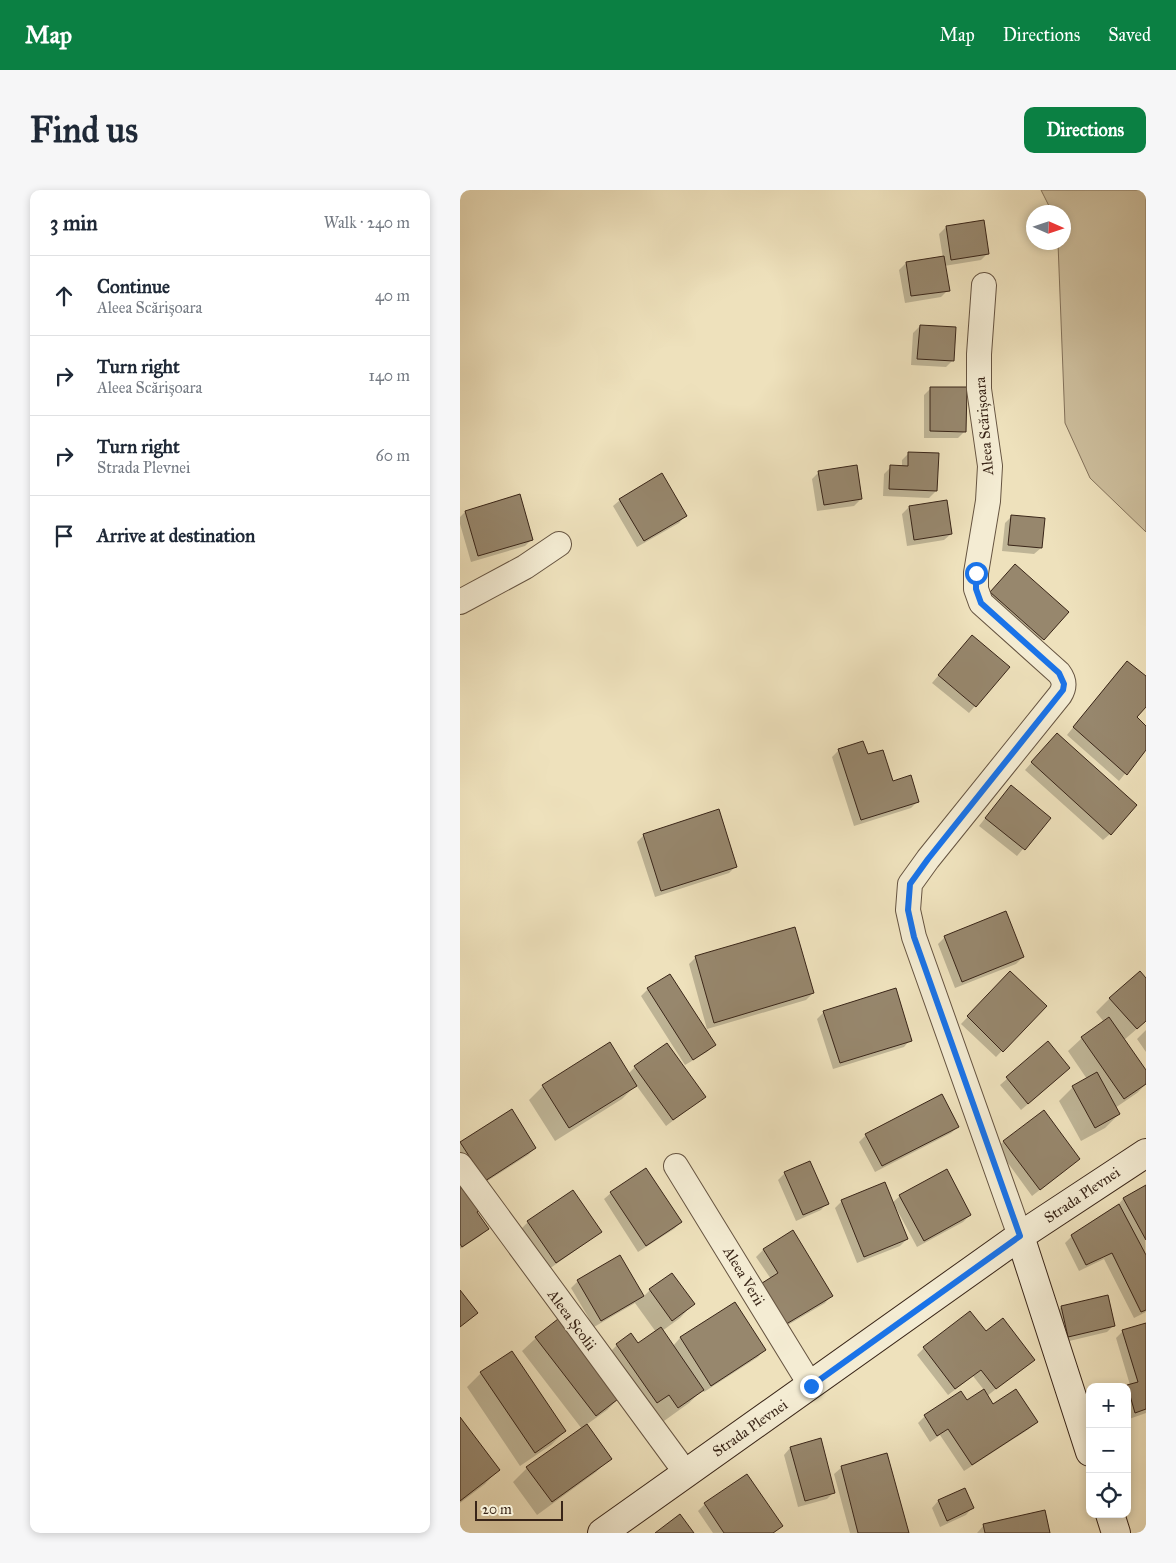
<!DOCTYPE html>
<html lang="en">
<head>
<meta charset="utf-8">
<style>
  body { margin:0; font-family:"IM FELL Great Primer",serif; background:#f6f6f7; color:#1f2937 }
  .controls { position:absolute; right:15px; bottom:15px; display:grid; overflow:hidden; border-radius:10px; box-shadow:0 2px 8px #0003 }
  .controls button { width:45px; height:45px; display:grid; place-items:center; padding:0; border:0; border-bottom:1px solid #e0e1e3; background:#fff; color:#1f2937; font:25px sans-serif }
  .compass { position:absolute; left:566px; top:15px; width:45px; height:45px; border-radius:50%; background:#fff; box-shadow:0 2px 8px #0003; rotate:93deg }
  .scale { position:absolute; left:15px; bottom:12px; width:88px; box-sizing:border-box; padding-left:5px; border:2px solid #392518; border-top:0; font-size:14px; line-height:18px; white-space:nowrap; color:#392518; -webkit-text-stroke:4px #f4ecd3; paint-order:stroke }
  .stop { position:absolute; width:15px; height:15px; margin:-11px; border:4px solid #1a73e8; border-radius:50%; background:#fff }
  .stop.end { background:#1a73e8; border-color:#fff; box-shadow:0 1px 5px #0008 }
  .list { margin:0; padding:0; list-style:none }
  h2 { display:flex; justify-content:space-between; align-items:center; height:65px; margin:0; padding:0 20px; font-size:21px }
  h2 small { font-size:16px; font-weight:400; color:#747a83 }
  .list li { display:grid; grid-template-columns:32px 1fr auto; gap:15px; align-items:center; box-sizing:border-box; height:80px; padding:0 20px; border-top:1px solid #e0e1e3 }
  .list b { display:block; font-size:19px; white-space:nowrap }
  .list p { margin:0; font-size:16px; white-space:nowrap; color:#747a83 }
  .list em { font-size:16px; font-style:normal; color:#747a83 }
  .icon { flex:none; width:28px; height:28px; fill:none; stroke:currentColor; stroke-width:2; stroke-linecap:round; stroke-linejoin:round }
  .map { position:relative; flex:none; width:686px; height:1343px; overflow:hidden; border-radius:10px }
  header { display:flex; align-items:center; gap:30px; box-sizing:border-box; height:70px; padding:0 25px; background:#0b8043; color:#fff }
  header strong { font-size:24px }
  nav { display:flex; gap:28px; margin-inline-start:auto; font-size:18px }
  .intro { display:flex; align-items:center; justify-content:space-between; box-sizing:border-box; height:120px; padding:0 30px }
  h1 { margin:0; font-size:35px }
  .button { padding:12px 22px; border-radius:10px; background:#0b8043; color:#fff; font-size:18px; font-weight:700 }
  main { display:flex; gap:30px; padding:0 30px }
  aside { flex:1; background:#fff; border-radius:10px; box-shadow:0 2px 8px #0003 }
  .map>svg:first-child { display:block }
  .green { fill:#cfc1a0; stroke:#84735c }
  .shadow { fill:#0003 }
  .building { fill:#97876d; stroke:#392518 }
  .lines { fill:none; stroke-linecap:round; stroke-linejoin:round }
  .street-casing { stroke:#665441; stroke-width:26 }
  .secondary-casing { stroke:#392518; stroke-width:30 }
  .street { stroke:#f4ecd3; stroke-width:24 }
  .secondary { stroke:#f4ecd3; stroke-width:28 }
  .route { stroke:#1a73e8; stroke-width:6 }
  .labels { text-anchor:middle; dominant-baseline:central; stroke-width:4; stroke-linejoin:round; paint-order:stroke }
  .street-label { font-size:15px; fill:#392518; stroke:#f4ecd3 }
</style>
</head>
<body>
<header>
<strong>Map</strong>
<nav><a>Map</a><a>Directions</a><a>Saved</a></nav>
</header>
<div class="intro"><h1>Find us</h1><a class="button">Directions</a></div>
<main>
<aside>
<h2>3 min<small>Walk · 240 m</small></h2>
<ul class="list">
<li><svg class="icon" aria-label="ahead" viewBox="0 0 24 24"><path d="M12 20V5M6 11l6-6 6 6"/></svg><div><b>Continue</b><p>Aleea Scărișoara</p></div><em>40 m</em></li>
<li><svg class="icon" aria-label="right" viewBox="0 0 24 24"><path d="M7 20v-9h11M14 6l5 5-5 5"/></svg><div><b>Turn right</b><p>Aleea Scărișoara</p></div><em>140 m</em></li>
<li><svg class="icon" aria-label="right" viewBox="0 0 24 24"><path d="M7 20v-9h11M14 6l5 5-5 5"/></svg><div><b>Turn right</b><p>Strada Plevnei</p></div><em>60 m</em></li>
<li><svg class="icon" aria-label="arrive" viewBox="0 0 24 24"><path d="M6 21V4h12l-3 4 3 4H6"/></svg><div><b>Arrive at destination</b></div></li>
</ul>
</aside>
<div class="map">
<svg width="686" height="1343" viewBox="0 0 686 1343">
  <rect width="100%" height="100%" fill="#eee1bc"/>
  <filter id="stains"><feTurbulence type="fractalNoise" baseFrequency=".004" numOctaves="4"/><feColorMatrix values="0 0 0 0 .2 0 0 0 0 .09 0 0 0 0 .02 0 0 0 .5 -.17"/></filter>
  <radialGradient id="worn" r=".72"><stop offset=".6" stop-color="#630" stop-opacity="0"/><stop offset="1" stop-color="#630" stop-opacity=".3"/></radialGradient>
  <path class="green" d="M 581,0 L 686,0 L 686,342 L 630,288 L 605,233 L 598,53 L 604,52 L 604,22 L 592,22 Z"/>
  <path class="shadow" d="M 486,37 L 528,63 L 521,70 L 484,76 L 488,100 L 481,107 L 445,113 L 439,80 L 446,73 L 483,68 L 479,44 Z
    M 460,136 L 493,170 L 486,177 L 451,175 L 453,143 Z
    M 471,198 L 505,241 L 498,248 L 464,248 L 464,205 Z
    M 449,263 L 476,301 L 469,308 L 423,306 L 424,284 L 431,277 L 442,277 L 442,270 Z
    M 359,282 L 401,309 L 394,316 L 357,321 L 352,289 Z
    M 160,310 L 225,326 L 219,333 L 177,357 L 153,316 Z
    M 449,317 L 491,344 L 484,350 L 447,356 L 442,324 Z
    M 5,322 L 72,349 L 65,356 L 11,372 L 0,334 L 0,327 Z
    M 552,326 L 581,358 L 574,364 L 542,361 L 545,333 Z
    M 548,382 L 583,449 L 577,456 L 524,410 Z
    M 505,454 L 548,477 L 509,523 L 472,493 Z
    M 660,479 L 684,487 L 686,485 L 686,515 L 675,527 L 686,538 L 686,558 L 659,591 L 607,545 Z
    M 590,552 L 650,644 L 643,650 L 565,580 Z
    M 379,560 L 407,566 L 432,592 L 458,611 L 451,618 L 394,636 L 372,567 Z
    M 544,604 L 589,628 L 557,666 L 519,636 Z
    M 184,645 L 276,676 L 269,683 L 195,707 L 177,652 Z
    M 485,747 L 563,767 L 556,774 L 495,798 L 478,754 Z
    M 236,767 L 353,803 L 346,810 L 247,839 L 229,774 Z
    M 550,783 L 585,816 L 536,867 L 501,834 Z
    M 686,790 L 686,831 L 664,850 L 686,882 L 686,894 L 677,903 L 655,918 L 659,924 L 645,938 L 621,951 L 599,911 L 613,897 L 627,889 L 608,861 L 622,848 L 644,832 L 636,822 L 650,808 Z
    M 188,799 L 254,855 L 247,862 L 225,875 L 181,806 Z
    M 364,822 L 450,850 L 444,857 L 373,879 L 357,829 Z
    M 686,840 L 686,862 L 677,849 Z
    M 588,853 L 602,885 L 561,920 L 540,895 Z
    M 175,877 L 244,907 L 206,936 L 176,895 L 162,909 L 95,951 L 69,910 L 83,896 L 168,884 Z
    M 52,921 L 75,958 L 68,965 L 18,997 L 0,969 L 0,954 Z
    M 498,937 L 491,943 L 415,982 L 399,952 L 406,945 Z
    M 544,951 L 619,969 L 572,1006 L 537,958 Z
    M 325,983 L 367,1013 L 361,1020 L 336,1031 L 318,990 Z
    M 0,992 L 16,1023 L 27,1039 L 20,1046 L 0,1059 Z
    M 685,997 L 686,1122 L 674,1128 L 644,1069 L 619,1081 L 605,1053 L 612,1046 L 657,1016 L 663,1009 Z
    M 151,1003 L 221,1032 L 214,1039 L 178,1062 L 144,1009 Z
    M 440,1006 L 510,1025 L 503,1032 L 457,1057 L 436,1018 L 435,1019 L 447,1049 L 440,1056 L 397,1073 L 375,1018 L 382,1011 L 432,1013 Z
    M 68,1032 L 140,1042 L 133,1048 L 89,1079 L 61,1039 Z
    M 332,1042 L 371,1106 L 365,1113 L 316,1142 L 311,1089 L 296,1067 L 303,1060 Z
    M 159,1067 L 183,1107 L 190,1100 L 233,1114 L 220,1128 L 202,1141 L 213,1156 L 220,1148 L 275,1113 L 304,1160 L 298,1167 L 244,1202 L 242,1200 L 229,1213 L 204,1231 L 194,1218 L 182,1226 L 143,1169 L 157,1155 L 171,1145 L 178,1155 L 196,1142 L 175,1113 L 134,1137 L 111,1098 L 118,1091 Z
    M 601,1117 L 654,1135 L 647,1142 L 601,1153 L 595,1124 Z
    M 686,1134 L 686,1223 L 669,1229 L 666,1197 L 670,1195 L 656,1148 L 663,1141 Z
    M 526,1143 L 573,1170 L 527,1206 L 533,1216 L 576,1232 L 569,1239 L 504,1281 L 480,1245 L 470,1252 L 458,1233 L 465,1226 L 501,1202 L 507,1211 L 524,1200 L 513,1186 L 488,1205 L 457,1165 L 464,1158 Z
    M 76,1148 L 161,1206 L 147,1220 L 126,1235 L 150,1268 L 136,1282 L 77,1325 L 53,1292 L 67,1278 L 122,1239 L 62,1161 Z
    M 21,1183 L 105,1241 L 91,1255 L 60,1276 L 7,1197 Z
    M 0,1229 L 38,1280 L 25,1294 L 0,1313 Z
    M 330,1258 L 374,1302 L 367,1309 L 338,1317 L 324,1265 Z
    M 426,1265 L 448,1343 L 390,1343 L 374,1284 L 381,1278 Z
    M 286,1285 L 321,1336 L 314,1343 L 253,1343 L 238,1321 L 245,1314 Z
    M 504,1300 L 512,1318 L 506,1325 L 480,1337 L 472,1318 L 478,1311 Z
    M 524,1335 L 589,1343 L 517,1343 Z"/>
  <path class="building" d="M 524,30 L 529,64 L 491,70 L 486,36 Z
    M 484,66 L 490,101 L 451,106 L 446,72 Z
    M 460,135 L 496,137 L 494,171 L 457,169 Z
    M 470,197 L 507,197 L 506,242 L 470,241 Z
    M 448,262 L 479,263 L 477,301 L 429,299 L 430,275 L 448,276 Z
    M 397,275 L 402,309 L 364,315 L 358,281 Z
    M 202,283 L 227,326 L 184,351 L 159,309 Z
    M 60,304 L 73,350 L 18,366 L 5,321 Z
    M 487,310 L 492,344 L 454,350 L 449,316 Z
    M 551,325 L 585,328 L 582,358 L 548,355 Z
    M 555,374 L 609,422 L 584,450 L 530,402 Z
    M 512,445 L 550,477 L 516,517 L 478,485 Z
    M 667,471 L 686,486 L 686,517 L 677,527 L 686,536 L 686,560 L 667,585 L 613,537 Z
    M 597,543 L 677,615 L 651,645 L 571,572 Z
    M 403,551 L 408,564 L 423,560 L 433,591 L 451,585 L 459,612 L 401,630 L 378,559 Z
    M 551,595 L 591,628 L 565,660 L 525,628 Z
    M 259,619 L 277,677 L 201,701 L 183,644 Z
    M 546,721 L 564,767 L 502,792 L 484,746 Z
    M 335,737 L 354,803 L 254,833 L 235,766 Z
    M 550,781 L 587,816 L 543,862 L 507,826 Z
    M 680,781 L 686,788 L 686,831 L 677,839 L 649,808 Z
    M 210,784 L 256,855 L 233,870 L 187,798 Z
    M 436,798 L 452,851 L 380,873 L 363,821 Z
    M 649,827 L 686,880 L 686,894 L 664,909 L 621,847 Z
    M 588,851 L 610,878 L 568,914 L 546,887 Z
    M 150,852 L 177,896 L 109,938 L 82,895 Z
    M 207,853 L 246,907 L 213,930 L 174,876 Z
    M 637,882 L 660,924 L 635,938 L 612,896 Z
    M 482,904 L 499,937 L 422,976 L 405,944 Z
    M 52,919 L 76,958 L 25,991 L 0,952 Z
    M 584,920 L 620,969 L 580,1000 L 543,951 Z
    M 350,971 L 369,1014 L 343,1025 L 324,982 Z
    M 186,978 L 222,1032 L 186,1056 L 150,1002 Z
    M 487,979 L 511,1025 L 464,1051 L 439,1005 Z
    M 0,990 L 20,1020 L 17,1022 L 29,1039 L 2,1057 L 0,1054 Z
    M 425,992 L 448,1049 L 404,1067 L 381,1010 Z
    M 686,995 L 686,1050 L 663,1008 Z
    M 113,1000 L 142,1042 L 96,1073 L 67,1031 Z
    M 659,1014 L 686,1065 L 686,1120 L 681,1122 L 652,1063 L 626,1075 L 611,1045 Z
    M 333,1040 L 373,1106 L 323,1136 L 299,1095 L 318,1083 L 303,1059 Z
    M 160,1065 L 184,1106 L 141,1131 L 117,1090 Z
    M 212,1083 L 235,1114 L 212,1131 L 189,1099 Z
    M 0,1100 L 18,1123 L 0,1137 Z
    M 648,1105 L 655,1136 L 608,1147 L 601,1116 Z
    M 275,1112 L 306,1160 L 251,1196 L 220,1147 Z
    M 510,1121 L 526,1141 L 543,1128 L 575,1170 L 536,1199 L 521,1180 L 495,1199 L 463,1157 Z
    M 98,1129 L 122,1161 L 162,1206 L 136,1226 L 75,1147 Z
    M 686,1133 L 686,1219 L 675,1223 L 667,1195 L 678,1192 L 662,1140 Z
    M 201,1137 L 244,1200 L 218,1218 L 209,1205 L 197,1213 L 156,1154 L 171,1143 L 178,1153 Z
    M 52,1161 L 106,1241 L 75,1263 L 20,1182 Z
    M 524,1199 L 533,1214 L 556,1199 L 578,1232 L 512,1275 L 488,1239 L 477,1246 L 464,1225 L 501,1201 L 507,1210 Z
    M 0,1227 L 40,1280 L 0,1311 Z
    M 127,1234 L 152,1269 L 92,1312 L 66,1277 Z
    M 361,1248 L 375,1303 L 345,1311 L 330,1257 Z
    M 427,1263 L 449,1343 L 398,1343 L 381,1276 Z
    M 287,1284 L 323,1336 L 313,1343 L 264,1343 L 244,1313 Z
    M 505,1298 L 514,1318 L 487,1331 L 478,1310 Z
    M 585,1320 L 590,1343 L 525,1343 L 523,1334 Z
    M 220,1324 L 234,1343 L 195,1343 Z"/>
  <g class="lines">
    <g class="street-casing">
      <path id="street" d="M 524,95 L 519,164 L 519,199 L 530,276 L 528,311 L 516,383 L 516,399 L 521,413 L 599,483 C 605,491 605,497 600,505 L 468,669 L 450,694 L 448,720 L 454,747 L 560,1046
        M 0,412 L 65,377 L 99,354
        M 0,975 L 226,1283
        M 216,976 L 351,1196"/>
    </g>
    <g class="secondary-casing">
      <path id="secondary" d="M 560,1046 L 630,1262
        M 650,1324 L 656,1343
        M 142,1343 L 560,1046 L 686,963"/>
    </g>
    <use href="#street" class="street"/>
    <use href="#secondary" class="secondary"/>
  </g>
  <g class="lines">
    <path class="route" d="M 351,1196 L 560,1046 L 454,747 L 448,720 L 450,694 L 468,669 L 603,500 L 604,494 L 599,483 L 521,413 L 516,399 L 516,383"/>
  </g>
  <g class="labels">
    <g class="street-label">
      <text transform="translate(524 236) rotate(-95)">Aleea Scărișoara</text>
      <text transform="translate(622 1005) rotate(-34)">Strada Plevnei</text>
      <text transform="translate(284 1086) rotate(59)">Aleea Verii</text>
      <text transform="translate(112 1130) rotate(54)">Aleea Școlii</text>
      <text transform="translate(290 1238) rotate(-35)">Strada Plevnei</text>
    </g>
  </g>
  <rect width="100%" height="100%" filter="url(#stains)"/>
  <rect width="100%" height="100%" fill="url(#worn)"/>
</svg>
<div class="controls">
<button>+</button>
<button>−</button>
<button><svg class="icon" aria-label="locate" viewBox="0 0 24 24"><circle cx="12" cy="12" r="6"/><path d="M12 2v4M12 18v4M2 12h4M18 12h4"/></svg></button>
</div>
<svg class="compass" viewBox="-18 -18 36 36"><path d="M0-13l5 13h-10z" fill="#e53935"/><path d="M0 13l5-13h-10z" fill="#747a83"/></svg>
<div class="scale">20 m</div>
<div class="stop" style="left:516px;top:383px"></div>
<div class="stop end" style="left:351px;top:1196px"></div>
</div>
</main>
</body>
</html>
